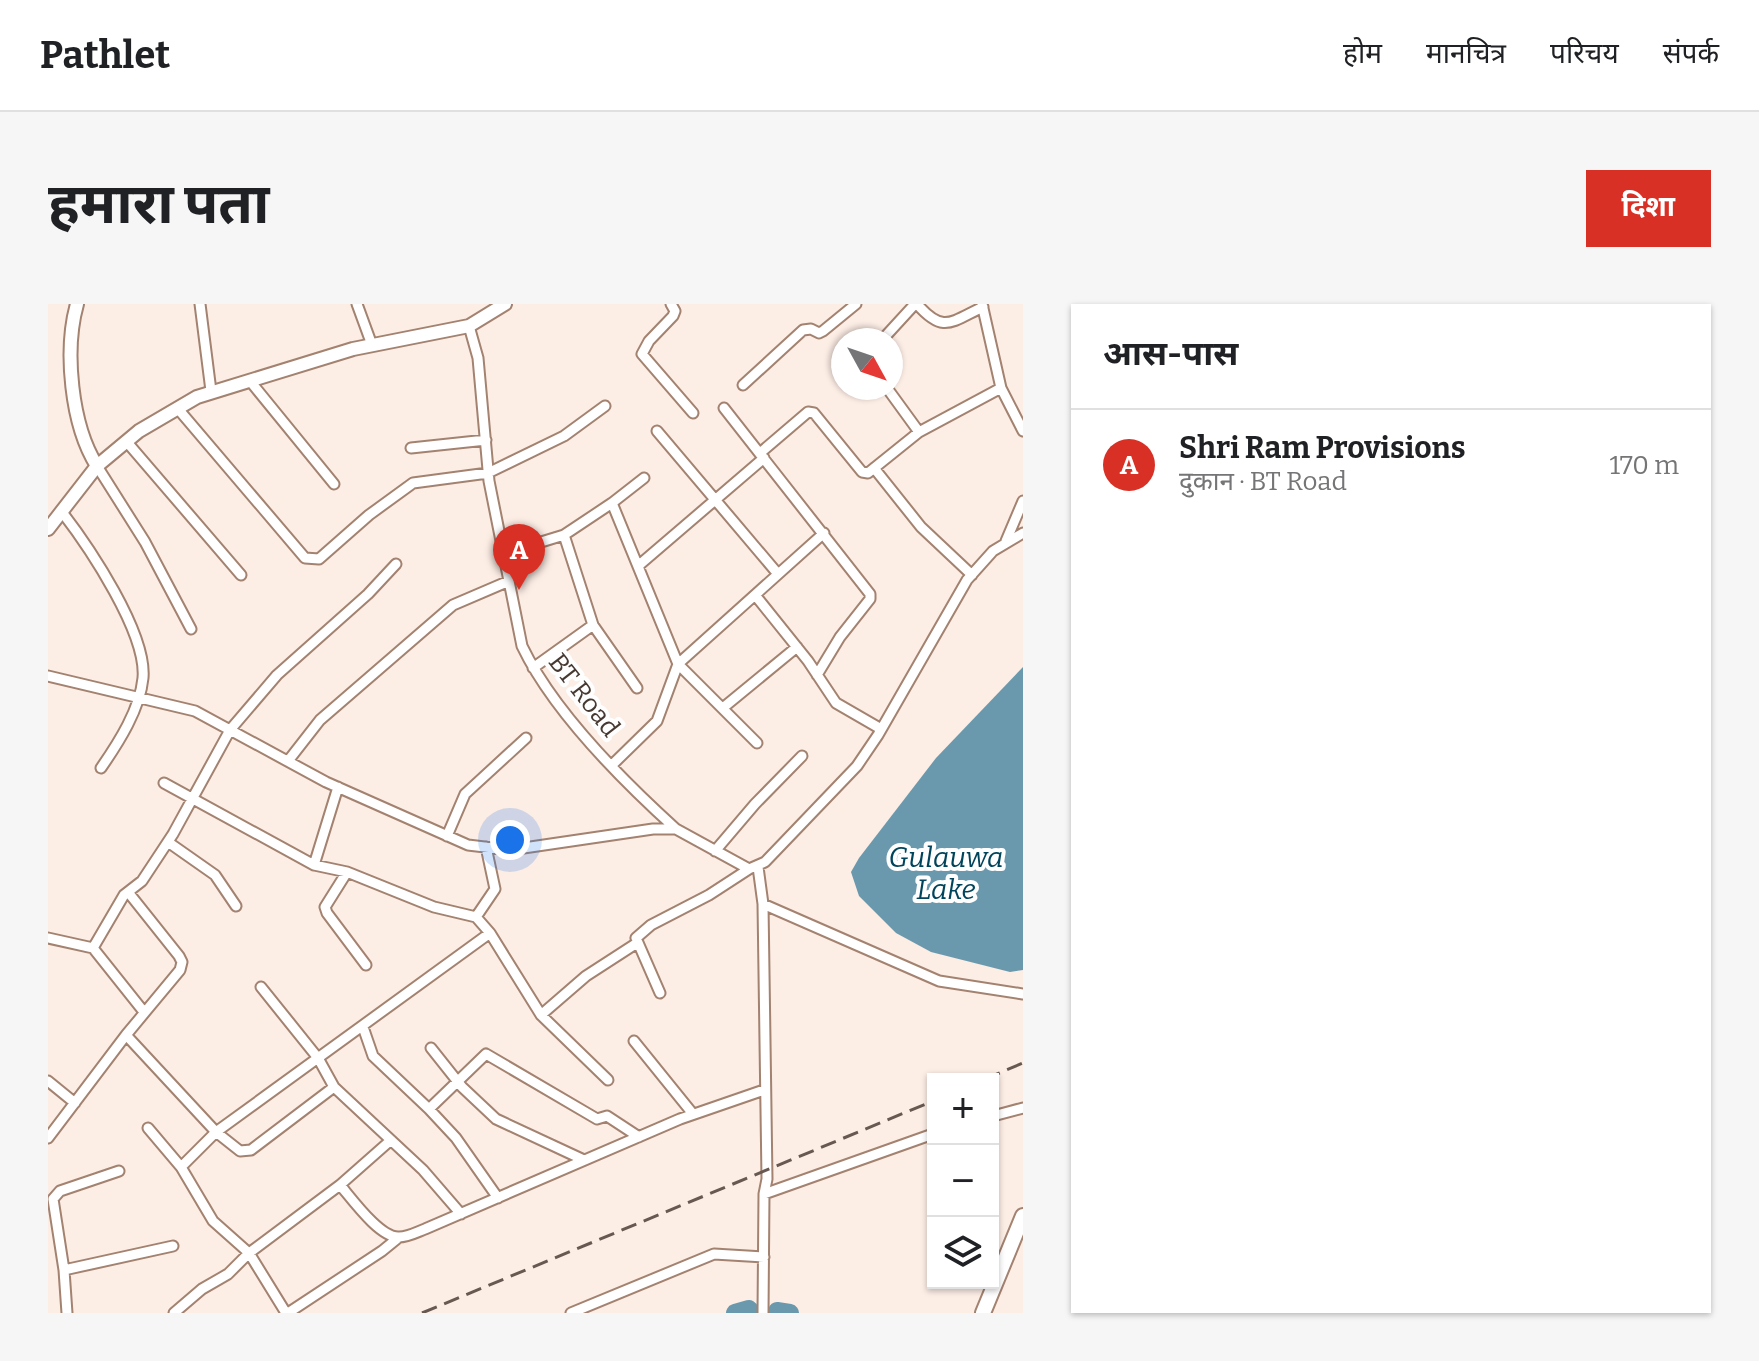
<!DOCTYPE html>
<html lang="hi">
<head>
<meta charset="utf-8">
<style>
  body { margin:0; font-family:Bitter,"Noto Sans Devanagari",serif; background:#f6f6f6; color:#202124 }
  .controls { position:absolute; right:24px; bottom:24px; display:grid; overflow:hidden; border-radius:0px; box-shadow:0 2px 6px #0004 }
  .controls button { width:72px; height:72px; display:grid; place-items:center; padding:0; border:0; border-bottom:2px solid #e0e0e0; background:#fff; color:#202124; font:40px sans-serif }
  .compass { position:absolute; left:783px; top:24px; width:72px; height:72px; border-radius:50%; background:#fff; box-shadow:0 2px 6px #0004; rotate:130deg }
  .you { position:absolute; left:462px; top:536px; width:28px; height:28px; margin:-20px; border:6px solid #fff; border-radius:50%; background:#1a73e8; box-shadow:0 0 0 12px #1a73e833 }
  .badge { display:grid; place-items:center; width:52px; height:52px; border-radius:50%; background:#d93025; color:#fff; font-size:26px; font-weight:700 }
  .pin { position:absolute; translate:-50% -66px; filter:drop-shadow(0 2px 4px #0008) }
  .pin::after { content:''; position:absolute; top:42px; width:28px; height:24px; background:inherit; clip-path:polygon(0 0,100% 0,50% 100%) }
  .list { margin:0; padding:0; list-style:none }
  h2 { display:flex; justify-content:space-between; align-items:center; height:104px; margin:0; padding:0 32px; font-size:34px }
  h2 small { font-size:26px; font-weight:400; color:#757577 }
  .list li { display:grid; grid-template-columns:52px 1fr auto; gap:24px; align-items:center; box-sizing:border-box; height:112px; padding:0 32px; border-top:2px solid #e0e0e0 }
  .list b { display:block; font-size:30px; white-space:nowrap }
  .list p { margin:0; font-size:26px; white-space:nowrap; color:#757577 }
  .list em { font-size:26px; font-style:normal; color:#757577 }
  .icon { flex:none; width:44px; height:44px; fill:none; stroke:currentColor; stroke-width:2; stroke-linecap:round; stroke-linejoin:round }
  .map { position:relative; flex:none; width:975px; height:1009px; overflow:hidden; border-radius:0px }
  header { display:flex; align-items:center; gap:48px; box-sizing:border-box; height:112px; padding:0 40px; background:#fff; border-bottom:2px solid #e0e0e0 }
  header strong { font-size:38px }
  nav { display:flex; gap:44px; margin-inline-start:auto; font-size:28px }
  .intro { display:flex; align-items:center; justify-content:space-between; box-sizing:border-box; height:192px; padding:0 48px }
  h1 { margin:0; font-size:56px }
  .button { padding:20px 36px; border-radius:0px; background:#d93025; color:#fff; font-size:28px; font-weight:700 }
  main { display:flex; gap:48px; padding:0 48px }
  aside { flex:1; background:#fff; border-radius:0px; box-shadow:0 2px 6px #0004 }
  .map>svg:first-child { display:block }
  .water { fill:#6a99ae }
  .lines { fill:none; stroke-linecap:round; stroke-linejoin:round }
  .river { stroke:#6a99ae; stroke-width:18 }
  .street-casing { stroke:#a38270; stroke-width:13 }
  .secondary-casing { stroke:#a38270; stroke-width:16 }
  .primary-casing { stroke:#a38270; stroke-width:18 }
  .street { stroke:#fff; stroke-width:9 }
  .secondary { stroke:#fff; stroke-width:12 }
  .primary { stroke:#fff; stroke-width:14 }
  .rail { stroke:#675951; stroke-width:3; stroke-dasharray:16 8; stroke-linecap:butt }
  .labels { text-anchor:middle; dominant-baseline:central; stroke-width:8; stroke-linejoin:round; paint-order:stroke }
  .street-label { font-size:26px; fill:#473931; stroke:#fefefe }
  .water-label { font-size:28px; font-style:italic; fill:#00445b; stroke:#fefefe }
</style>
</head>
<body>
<header>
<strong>Pathlet</strong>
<nav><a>होम</a><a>मानचित्र</a><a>परिचय</a><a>संपर्क</a></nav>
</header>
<div class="intro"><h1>हमारा पता</h1><a class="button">दिशा</a></div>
<main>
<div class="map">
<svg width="975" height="1009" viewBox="0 0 975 1009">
  <rect width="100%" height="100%" fill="#fcede5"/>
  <path class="water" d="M 975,363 L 975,666 L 962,668 L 883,648 L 848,629 L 811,592 L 803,568 L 811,554 L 888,454 Z"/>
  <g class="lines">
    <path class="river" d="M 729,1007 L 742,1009
      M 687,1009 L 701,1005"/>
    <g class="street-casing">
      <path id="street" d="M 152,0 L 163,87
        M 309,0 L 324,41
        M 623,0 L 627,7 L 625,12 L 601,37 L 594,50 L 645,109
        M 869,0 C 895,30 903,18 935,3
        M 934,0 L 953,84 L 975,127
        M 421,22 L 430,54 L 441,177 L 474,342 C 505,407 575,477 628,525
        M 834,36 L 867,0
        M 202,77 L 286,180
        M 695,81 L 755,26 L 763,25 L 771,29 L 775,27 L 808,0
        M 839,84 L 871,128
        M 676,104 L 822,290 L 822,295 L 792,333 L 769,371
        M 131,106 L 257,254 L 271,255 L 321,211 L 365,179 L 440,169 L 516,132 L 557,102
        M 609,127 L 730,270
        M 78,137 L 193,271
        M 363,144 L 438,136
        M 712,149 L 760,108 L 766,109 L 814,168 L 820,169 L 871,128 L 953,84
        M 49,162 L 97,238 L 143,325
        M 826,164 L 873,223 L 924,271
        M 564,199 L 596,174
        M 14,208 C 41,243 99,329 95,374 C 92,405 71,438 53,464
        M 516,231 L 545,321 L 589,384
        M 958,237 L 975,197
        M 457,249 L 516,231 L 564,199 L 630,360 L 709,439
        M 590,262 L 716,154
        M 707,291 L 760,357 L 788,399 L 833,425
        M 485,364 L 545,321
        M 0,372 L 147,407 L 278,478 L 420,541 L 462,546 L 605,525 L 628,525 L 701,565 L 717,558 L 809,462 L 830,431 L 919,276 L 945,247 L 975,229
        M 676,403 L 749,343
        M 240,457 L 272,416 L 405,301 L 461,277
        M 564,461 L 609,417 L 630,360 L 776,229
        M 116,479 L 266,561 L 299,568 L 386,603 L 428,613 L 442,629 L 493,711 L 560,776
        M 399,532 L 417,490 L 478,434
        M 120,538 L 167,571 L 188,602
        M 667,547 L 707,500 L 754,452
        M 266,561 L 290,483
        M 710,563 L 715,600 L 719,875 L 716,890 L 715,1009
        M 299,568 L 277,603 L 279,609 L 318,661
        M 715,600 L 891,677 L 975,690
        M 428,613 L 447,585 L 438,543
        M 0,634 L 45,644 L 76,591 L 94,577 L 125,530 L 182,426 L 229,371 L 320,290 L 348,260
        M 45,644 L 96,708
        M 213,683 L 270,754 L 286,783 L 375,866 L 413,910
        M 612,689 L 588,634 L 603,621 L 661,591 L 701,565
        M 493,711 L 538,672 L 589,639
        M 315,723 L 325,752 L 381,805 L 408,834 L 450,894
        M 78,731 L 168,828 L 192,847 L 203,846 L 286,783
        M 586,737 L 645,810
        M 383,744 L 414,783 L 448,815 L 536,856
        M 0,777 L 27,799
        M 381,805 L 438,750 L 549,815 L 559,812 L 591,833
        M 945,812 L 975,804
        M 100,824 L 133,863 L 165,917 L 201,949 L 238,1009
        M 0,834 L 78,731 L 132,666 L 134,658 L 131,652 L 80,588
        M 133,863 L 168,828 L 442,629
        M 292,881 C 304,895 332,934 351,933 C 360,933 369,928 377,925 L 632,815 L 716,786
        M 716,890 L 885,830
        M 16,966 L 125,942
        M 19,1009 L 16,966 L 5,895 L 12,887 L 71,867
        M 126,1009 L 154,985 L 180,970 L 201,949 L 292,881 L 343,836
        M 240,1009 L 334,947 L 350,934
        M 523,1009 L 666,950 L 716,953"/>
    </g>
    <g class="secondary-casing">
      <path id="secondary" d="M 29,0 C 16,46 23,121 49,162
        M 0,225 L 49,162 L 91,127 L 149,93 L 305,45 L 421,22 L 457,0"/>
    </g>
    <g class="primary-casing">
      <path id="primary" d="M 935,1009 L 975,912"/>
    </g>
    <use href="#street" class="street"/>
    <use href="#secondary" class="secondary"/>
    <use href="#primary" class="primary"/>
    <path class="rail" d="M 937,775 L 975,759
      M 374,1009 L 885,797"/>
  </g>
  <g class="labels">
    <g class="street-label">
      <text transform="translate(536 391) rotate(52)">BT Road</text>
    </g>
    <g class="water-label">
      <text x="898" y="553">Gulauwa<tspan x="898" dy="32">Lake</tspan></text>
    </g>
  </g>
</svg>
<div class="controls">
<button>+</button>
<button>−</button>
<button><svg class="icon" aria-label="layers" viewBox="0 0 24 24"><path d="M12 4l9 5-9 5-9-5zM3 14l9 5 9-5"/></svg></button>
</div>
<svg class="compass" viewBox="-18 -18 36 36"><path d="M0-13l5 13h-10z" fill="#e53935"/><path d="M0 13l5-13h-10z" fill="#757577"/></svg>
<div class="you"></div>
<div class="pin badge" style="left:471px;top:286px">A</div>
</div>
<aside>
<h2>आस-पास<small></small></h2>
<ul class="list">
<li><span class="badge">A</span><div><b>Shri Ram Provisions</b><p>दुकान · BT Road</p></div><em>170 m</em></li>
</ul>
</aside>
</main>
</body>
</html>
